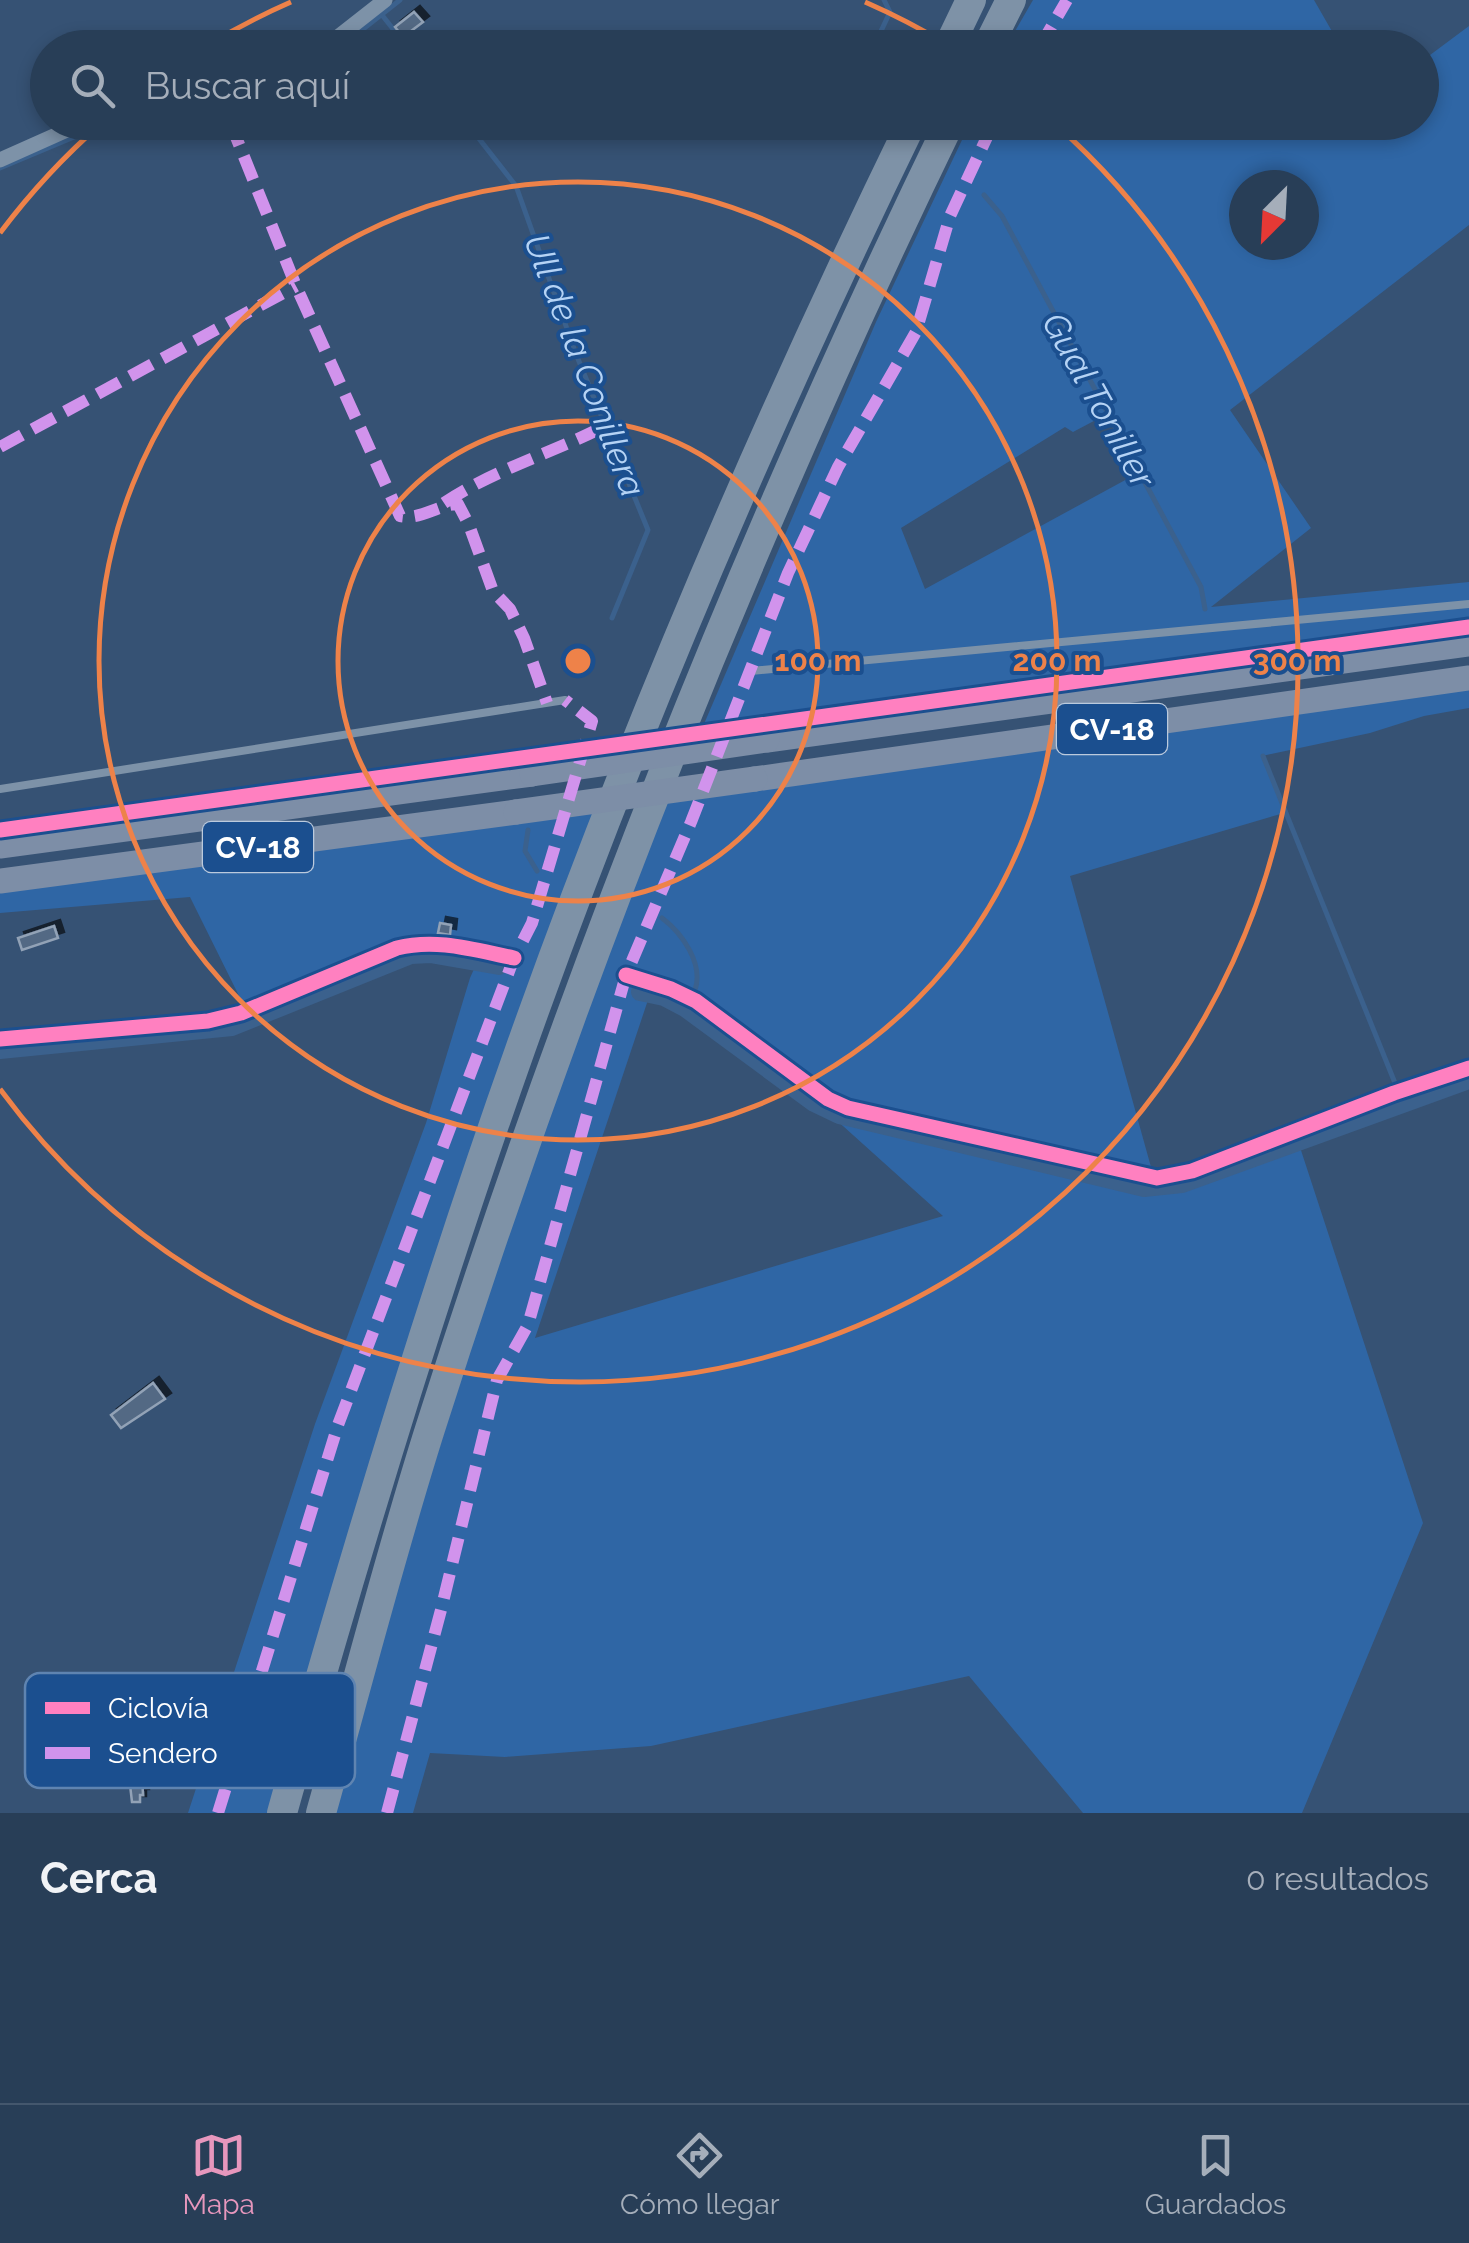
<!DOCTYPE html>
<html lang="es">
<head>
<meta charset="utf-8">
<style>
  body { margin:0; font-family:Raleway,sans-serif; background:#344961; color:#f1f3f6 }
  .compass { position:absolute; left:1229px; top:170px; width:90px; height:90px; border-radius:50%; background:#283e57; box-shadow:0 5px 15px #0003; rotate:204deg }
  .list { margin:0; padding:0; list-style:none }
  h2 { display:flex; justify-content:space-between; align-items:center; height:130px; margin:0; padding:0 40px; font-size:42px }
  h2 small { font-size:32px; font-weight:400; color:#a5aeba }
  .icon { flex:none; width:55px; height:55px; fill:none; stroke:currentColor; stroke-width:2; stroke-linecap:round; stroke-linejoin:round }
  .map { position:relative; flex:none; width:1469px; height:1813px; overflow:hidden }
  .search { position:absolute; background:#283e57; box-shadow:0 5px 15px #0003; left:30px; right:30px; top:30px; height:110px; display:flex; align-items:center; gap:25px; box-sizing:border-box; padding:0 35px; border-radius:55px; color:#a5aeba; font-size:38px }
  .sheet { height:290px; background:#283e57 }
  nav { display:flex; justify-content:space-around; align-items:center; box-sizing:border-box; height:140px; border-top:2px solid #44576d; background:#283e57; font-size:28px; color:#a5aeba }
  nav a { display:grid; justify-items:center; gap:5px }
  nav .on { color:#e797bd }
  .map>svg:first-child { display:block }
  .green { fill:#2f66a5; fill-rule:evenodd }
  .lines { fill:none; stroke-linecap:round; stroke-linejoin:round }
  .stream { stroke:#3b618d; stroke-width:5 }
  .canal { stroke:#3b618d; stroke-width:18 }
  .building { fill:#526984; stroke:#92a2b6; stroke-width:2.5; filter:url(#shadow) }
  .service { stroke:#7d92a8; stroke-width:8 }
  .minor { stroke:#7d92a8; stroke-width:15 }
  .primary { stroke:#7d8ea7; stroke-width:25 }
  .motorway { stroke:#7e92a7; stroke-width:30 }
  .primary-bridge { stroke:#7d8ea7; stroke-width:25 }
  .quiet { stroke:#d193ec; stroke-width:12; stroke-dasharray:25 12; stroke-linecap:butt }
  .cycleway-casing { stroke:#1b4f8f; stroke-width:21 }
  .cycleway { stroke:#ff80c0; stroke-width:15 }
  .ring { fill:none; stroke:#ee8249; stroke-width:5 }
  .labels { text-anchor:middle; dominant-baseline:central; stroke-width:8; stroke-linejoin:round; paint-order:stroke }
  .shield { fill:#1b4f8f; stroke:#bbcadd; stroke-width:2.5 }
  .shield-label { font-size:30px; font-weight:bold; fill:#fff }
  .water-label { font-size:35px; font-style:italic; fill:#b5d3f5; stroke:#1b4f8f }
  .key { fill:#1b4f8f; stroke:#5f84b1; stroke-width:2.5 }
  .key-label { font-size:28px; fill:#fff }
  .centre { fill:#ee8249; stroke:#1b4f8f; stroke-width:5 }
  .ring-label { font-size:30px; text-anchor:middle; font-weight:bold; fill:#ee8249; stroke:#1b4f8f; stroke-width:8; stroke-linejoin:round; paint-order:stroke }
</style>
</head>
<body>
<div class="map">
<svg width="1469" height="1813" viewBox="0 0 1469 1813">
  <defs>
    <filter id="shadow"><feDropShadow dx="6" dy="-6" stdDeviation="0" flood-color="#0009"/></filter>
  </defs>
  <rect width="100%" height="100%" fill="#365274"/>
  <path class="green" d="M 1033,0 L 1314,0 L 1341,47 L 1006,47 Z
    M 1469,26 L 1469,225 L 1230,410 L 1311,528 L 1211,607 L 1469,582 L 1469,623 L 701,731 L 876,322 L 970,123 L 1422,122 L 1422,61 ZM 1244,185 L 1304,185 L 1304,245 L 1244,245 ZM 1109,413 L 1140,472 L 925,589 L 901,528 L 1065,427 L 1073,432 Z
    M 1469,686 L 1469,708 L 1424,716 L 1370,733 L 1262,756 L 1284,813 L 1070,876 L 1151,1167 L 1157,1178 L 1295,1132 L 1423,1523 L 1302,1813 L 1083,1813 L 969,1676 L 651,1746 L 505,1757 L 430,1753 L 413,1813 L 331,1813 L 371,1666 L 512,1216 L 663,800 ZM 654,982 L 696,1001 L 828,1098 L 833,1117 L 943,1216 L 535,1338 Z
    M 626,747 L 624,753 L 0,838 L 0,833 Z
    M 603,808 L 273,1813 L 188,1813 L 315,1424 L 426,1123 L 470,978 L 482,951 L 420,941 L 246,1010 L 190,897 L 0,913 L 0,889 Z"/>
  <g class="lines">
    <path class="stream" d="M 382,15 L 408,48
      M 339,48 L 400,0
      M 873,48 L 890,12 L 884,0
      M 466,122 L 516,186 L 576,354 L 648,530 L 612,618
      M 838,123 L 838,122
      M 0,168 L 110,122
      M 984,195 L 1002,216 L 1201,587 L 1205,609
      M 1263,756 L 1395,1083
      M 528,830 L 525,851 L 537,871
      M 662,918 C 682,933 704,964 695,990"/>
    <path class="canal" d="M 640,992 L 664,997 L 685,1008 L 814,1103 L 839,1115 L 1144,1188 L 1182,1184 L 1469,1080
      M 0,1050 L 232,1027 L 411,955 L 430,954 L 499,966"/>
  </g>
  <path class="building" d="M 414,12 L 423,22 L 403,37 L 395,27 Z
    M 440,923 L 451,925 L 450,935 L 438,933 Z
    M 54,926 L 58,938 L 22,950 L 18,938 Z
    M 153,1383 L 165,1399 L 121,1428 L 111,1415 Z
    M 142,1775 L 143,1795 L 140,1795 L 140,1802 L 132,1802 L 129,1776 Z"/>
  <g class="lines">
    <path class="service" d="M 751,671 L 1469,604
      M 0,789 L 565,700"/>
    <path class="minor" d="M 324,48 L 385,0
      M 0,160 L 85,122
      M 626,975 L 671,989 L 696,1001 L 828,1099 L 848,1108 L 1157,1178 L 1192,1171 L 1394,1093 L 1469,1068
      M 0,1039 L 208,1021 L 241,1013 L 397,948 C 437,938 474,950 514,958"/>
    <path class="primary" d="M 767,740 L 1469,644
      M 755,779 L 1469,678
      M 0,846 L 532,774
      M 0,881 L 516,812"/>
    <path class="motorway" d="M 948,48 L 971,0
      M 987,48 L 1011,0
      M 282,1813 C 354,1556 431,1301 520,1050 C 632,734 765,424 912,122
      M 321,1813 C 357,1685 390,1555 430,1429 C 572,982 745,544 950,122"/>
    <path class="primary-bridge" d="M 532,774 L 767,740
      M 516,812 L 755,779"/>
    <path class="quiet" d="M 1039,48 L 1067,0
      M 230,122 L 296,286 L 400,516 C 422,520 436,505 458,504 L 469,525 L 493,591 L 510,609 L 524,638 L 547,703
      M 0,447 L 296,286
      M 444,503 C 492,471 546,455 597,430
      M 218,1813 L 338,1425 L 514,958 L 532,923 L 592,721 L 565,700
      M 387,1813 L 441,1610 L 497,1380 L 528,1325 L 626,975 L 691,822 L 788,573 L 838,467 L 916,332 L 950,216 L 994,122"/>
    <g class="cycleway-casing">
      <path id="cycleway" d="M 0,830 L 1469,627
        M 626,975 L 671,989 L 696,1001 L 828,1099 L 848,1108 L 1157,1178 L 1192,1171 L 1394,1093 L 1469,1068
        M 0,1039 L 208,1021 L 241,1013 L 397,948 C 437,938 474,950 514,958"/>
    </g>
    <use href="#cycleway" class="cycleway"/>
  </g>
  <g class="ring">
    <circle cx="578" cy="661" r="240"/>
    <circle cx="578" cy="661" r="479"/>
    <path d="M0 233A719 719 0 0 1 102 123M208 45A719 719 0 0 1 291 2M865 2A719 719 0 0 1 948 45M1054 123A719 719 0 1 1 0 1089"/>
  </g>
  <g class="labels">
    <g class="shield">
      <rect x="1057" y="704" width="110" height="50" rx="8"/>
      <rect x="203" y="822" width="110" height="50" rx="8"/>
    </g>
    <g class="shield-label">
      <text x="1112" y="729">CV-18</text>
      <text x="258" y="847">CV-18</text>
    </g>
    <g class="water-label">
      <text transform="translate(585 365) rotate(69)">Ull de la Conillera</text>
      <text transform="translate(1099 400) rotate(61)">Gual Toniller</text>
    </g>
  </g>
  <rect x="25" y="1673" width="330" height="115" rx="15" class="key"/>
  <rect x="45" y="1702" width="45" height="12" fill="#ff80c0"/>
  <rect x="45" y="1747" width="45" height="12" fill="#d193ec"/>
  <g class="key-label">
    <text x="108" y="1718">Ciclovía</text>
    <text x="108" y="1763">Sendero</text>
  </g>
  <circle cx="578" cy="661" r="15" class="centre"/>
  <g class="ring-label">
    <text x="818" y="671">100 m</text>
    <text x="1057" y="671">200 m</text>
    <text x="1297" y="671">300 m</text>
  </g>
</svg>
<svg class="compass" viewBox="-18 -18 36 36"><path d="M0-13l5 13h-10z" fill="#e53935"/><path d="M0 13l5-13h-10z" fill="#a5aeba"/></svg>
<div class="search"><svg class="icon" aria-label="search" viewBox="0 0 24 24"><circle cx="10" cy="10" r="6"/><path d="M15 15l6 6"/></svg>Buscar aquí</div>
</div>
<section class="sheet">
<h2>Cerca<small>0 resultados</small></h2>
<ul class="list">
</ul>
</section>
<nav>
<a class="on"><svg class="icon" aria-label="map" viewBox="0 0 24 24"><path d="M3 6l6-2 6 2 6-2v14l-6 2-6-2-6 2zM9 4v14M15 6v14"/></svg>Mapa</a>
<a><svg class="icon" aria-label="directions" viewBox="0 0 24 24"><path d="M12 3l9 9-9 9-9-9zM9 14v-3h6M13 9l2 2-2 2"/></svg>Cómo llegar</a>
<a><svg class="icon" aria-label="saved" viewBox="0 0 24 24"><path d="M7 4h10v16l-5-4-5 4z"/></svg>Guardados</a>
</nav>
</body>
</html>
